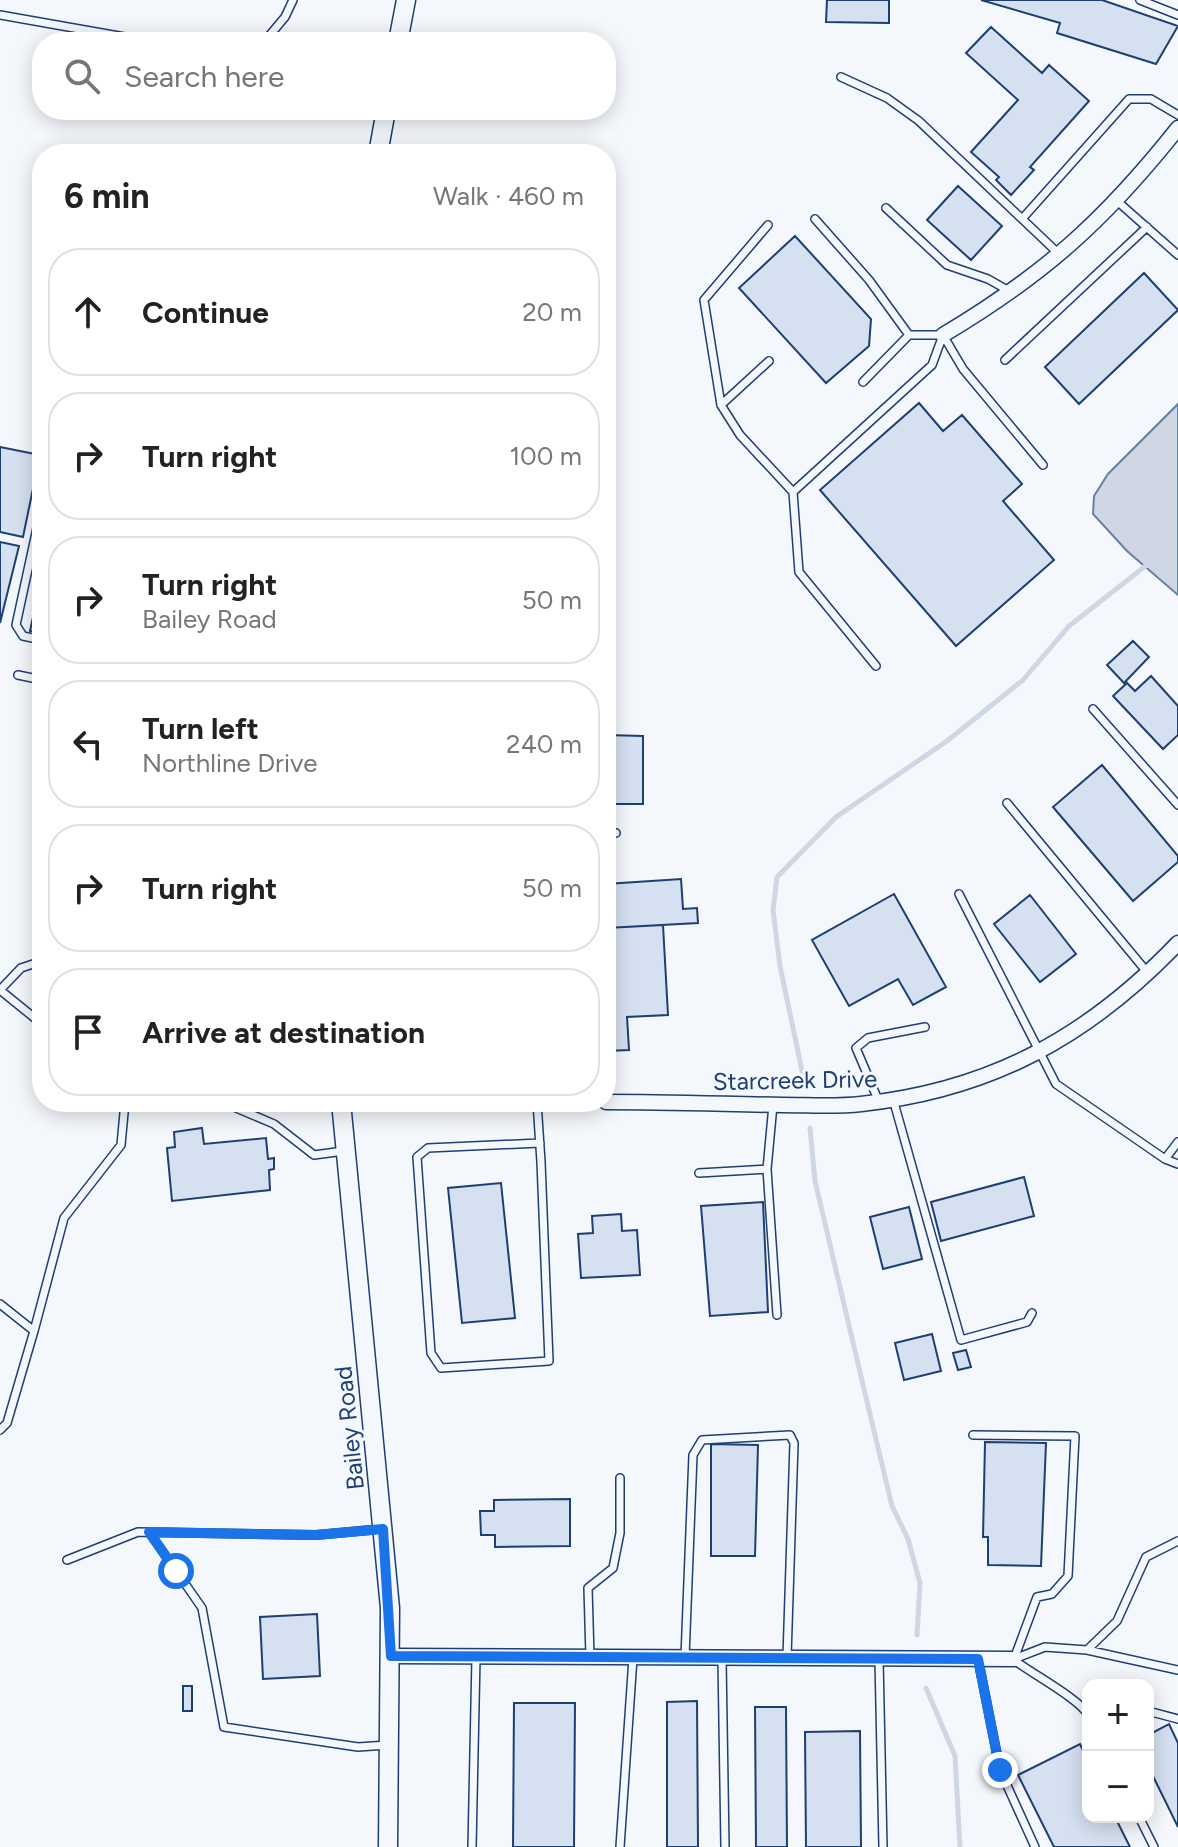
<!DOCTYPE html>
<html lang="en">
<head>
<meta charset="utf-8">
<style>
  body { margin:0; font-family:Figtree,sans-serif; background:#f2f2f2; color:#222 }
  .controls { position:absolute; right:24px; bottom:24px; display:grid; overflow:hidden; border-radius:16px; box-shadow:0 4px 20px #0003 }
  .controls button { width:72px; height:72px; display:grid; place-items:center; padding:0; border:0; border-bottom:2px solid #e0e0e0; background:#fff; color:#222; font:40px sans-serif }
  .stop { position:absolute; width:24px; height:24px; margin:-18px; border:6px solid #1a73e8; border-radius:50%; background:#fff }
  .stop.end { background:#1a73e8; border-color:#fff; box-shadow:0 2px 8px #0008 }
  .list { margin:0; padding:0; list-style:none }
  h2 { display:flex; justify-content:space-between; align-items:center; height:104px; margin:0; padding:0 32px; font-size:34px }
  h2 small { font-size:26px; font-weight:400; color:#767676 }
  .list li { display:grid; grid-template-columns:52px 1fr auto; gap:24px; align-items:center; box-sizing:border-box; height:128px; margin:0 16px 16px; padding:0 16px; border:2px solid #e0e0e0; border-radius:32px }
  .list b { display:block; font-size:30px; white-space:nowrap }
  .list p { margin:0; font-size:26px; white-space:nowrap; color:#767676 }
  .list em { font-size:26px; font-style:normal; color:#767676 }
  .icon { flex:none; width:44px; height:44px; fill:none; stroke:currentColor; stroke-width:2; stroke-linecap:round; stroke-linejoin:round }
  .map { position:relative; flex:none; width:1178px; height:1847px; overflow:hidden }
  .search { position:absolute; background:#fff; box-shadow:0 4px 20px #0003; left:32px; top:32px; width:584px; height:88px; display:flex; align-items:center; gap:20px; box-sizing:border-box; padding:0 28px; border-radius:32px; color:#767676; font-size:30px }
  .panel { position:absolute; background:#fff; box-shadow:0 4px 20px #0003; left:32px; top:144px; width:584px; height:968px; border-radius:32px }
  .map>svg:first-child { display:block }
  .water { fill:#cfd7e4; stroke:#687fa3; stroke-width:2 }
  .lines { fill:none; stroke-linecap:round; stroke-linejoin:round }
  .stream { stroke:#cfd7e4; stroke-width:5 }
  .building { fill:#d5e0f0; stroke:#1d3f73; stroke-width:2 }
  .service-casing { stroke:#1d3f73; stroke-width:10 }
  .minor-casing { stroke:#1d3f73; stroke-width:17 }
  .tertiary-casing { stroke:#1d3f73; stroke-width:21 }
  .service { stroke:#f4f7fb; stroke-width:7 }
  .minor { stroke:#f4f7fb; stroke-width:14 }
  .tertiary { stroke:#f4f7fb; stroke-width:18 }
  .route { stroke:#1a73e8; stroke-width:10 }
  .labels { text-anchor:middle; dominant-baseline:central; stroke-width:6; stroke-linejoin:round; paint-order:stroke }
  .street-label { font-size:24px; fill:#1d3f73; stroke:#f4f7fb }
</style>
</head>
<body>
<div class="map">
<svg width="1178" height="1847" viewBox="0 0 1178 1847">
  <rect width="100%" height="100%" fill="#f4f7fb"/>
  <path class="water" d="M 1178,404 L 1178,595 L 1127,551 L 1093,514 L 1094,496 L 1108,474 Z"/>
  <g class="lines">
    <path class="stream" d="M 805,1085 L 780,966 L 773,910 L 777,877 L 836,817 L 947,741 L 1023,680 L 1069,626 L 1148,564
      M 810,1128 L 815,1181 L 863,1385 L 892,1506 L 908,1539 L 920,1583 L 917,1635
      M 926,1688 L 955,1756 L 960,1847"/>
  </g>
  <path class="building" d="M 827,0 L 889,0 L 889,23 L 826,22 Z
    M 981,0 L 1102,0 L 1178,26 L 1156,64 L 1057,33 L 1060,23 Z
    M 991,27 L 1042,73 L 1049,65 L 1089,101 L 1030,167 L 1034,170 L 1011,195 L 996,180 L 999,177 L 971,152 L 1018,100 L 966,53 Z
    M 958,186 L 1002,226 L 971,260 L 927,220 Z
    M 795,236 L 871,319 L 869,346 L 826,383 L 739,288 Z
    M 1144,273 L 1178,310 L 1079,404 L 1045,367 Z
    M 919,403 L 943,431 L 962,415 L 1022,484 L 1003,501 L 1054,560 L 956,646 L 820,490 Z
    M 0,447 L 40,455 L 23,537 L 0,532 Z
    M 0,542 L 19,546 L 0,623 Z
    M 35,608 L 42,609 L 42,633 L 30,631 Z
    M 1133,641 L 1149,657 L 1124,683 L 1107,665 Z
    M 1151,676 L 1178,706 L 1178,735 L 1163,749 L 1113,696 L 1127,683 L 1135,691 Z
    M 606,735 L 643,736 L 643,804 L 606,804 Z
    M 1102,765 L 1178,856 L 1178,862 L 1133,901 L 1053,807 Z
    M 681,879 L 683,909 L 697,908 L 698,923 L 606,928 L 606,884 Z
    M 894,894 L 946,987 L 913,1005 L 898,979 L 849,1006 L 812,940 Z
    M 1030,895 L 1076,954 L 1040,982 L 994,924 Z
    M 663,925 L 668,1015 L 627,1017 L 629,1050 L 606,1051 L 606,928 Z
    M 202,1128 L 204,1144 L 266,1138 L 268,1159 L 274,1158 L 274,1169 L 269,1170 L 270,1190 L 172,1201 L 167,1148 L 175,1147 L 174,1132 Z
    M 1024,1177 L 1034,1216 L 941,1241 L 931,1202 Z
    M 501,1183 L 515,1318 L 462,1323 L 448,1188 Z
    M 763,1202 L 768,1312 L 710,1316 L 701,1206 Z
    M 909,1207 L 922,1259 L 883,1269 L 870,1217 Z
    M 621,1214 L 622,1231 L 637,1230 L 640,1275 L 581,1278 L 578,1234 L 593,1233 L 592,1216 Z
    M 932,1334 L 941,1371 L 904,1380 L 895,1343 Z
    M 966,1350 L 971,1367 L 958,1370 L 953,1353 Z
    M 985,1442 L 1046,1443 L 1041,1566 L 988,1565 L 988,1537 L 983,1537 Z
    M 711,1444 L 758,1445 L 755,1556 L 711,1556 Z
    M 570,1499 L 570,1546 L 495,1547 L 495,1535 L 481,1535 L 480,1511 L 494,1511 L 494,1500 Z
    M 317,1614 L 320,1676 L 263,1679 L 260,1617 Z
    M 183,1686 L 192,1686 L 192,1711 L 183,1711 Z
    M 697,1701 L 698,1847 L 667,1847 L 667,1702 Z
    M 514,1703 L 575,1703 L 574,1847 L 513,1847 Z
    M 755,1707 L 786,1707 L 787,1847 L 756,1847 Z
    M 1169,1724 L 1178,1743 L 1178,1827 L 1148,1766 L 1148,1735 Z
    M 860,1731 L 861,1847 L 806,1847 L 805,1732 Z
    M 1080,1744 L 1088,1761 L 1088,1817 L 1115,1817 L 1130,1847 L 1054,1847 L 1018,1775 Z"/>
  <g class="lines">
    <g class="service-casing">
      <path id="service" d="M 1140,0 L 1178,15
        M 0,15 L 153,42
        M 264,42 L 285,17 L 293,0
        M 841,77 L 887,98 L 919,121 L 1059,254
        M 1117,201 L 1178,255
        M 886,208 L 947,265 L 988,279 L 1011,292
        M 815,219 L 869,280 L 909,335 L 943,335
        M 1022,219 L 1129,99 L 1151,99 L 1178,115
        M 768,225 L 704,300 L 721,405 L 740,435 L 793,492
        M 943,335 L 963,369 L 1043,465
        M 1005,360 L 1147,227
        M 863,382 L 909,335
        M 721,405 L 769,361
        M 42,505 L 16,625 L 23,636 L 42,640
        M 876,666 L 799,572 L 793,492 L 932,365 L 943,335
        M 18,675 L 42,680
        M 1093,709 L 1178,805
        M 1007,803 L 1147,972
        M 606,833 L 616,833
        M 959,894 L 1056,1084 L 1165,1159 L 1178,1142
        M 0,990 L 42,1024
        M 0,990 L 21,968 L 42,961
        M 893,1099 L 961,1340 L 1027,1322 L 1032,1313
        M 222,1102 L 274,1124 L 314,1155 L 344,1151
        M 537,1102 L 541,1162 L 549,1361 L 441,1368 L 431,1353 L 417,1157 L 428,1148 L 540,1143
        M 879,1102 L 856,1048 L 868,1038 L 925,1027
        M 773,1105 L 767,1169 L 777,1315
        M 1165,1159 L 1178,1164
        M 699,1173 L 767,1169
        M 0,1304 L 34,1331 L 7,1423 L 0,1430
        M 34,1331 L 64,1218 L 121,1145 L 125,1102
        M 973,1435 L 1075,1436 L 1068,1576 L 1052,1594 L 1037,1597 L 1014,1659
        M 149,1532 L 202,1608 L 224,1727 L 358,1747 L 387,1745
        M 67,1560 L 138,1532 L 316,1535 L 381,1529
        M 1087,1650 L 1117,1621 L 1146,1557 L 1178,1541
        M 590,1657 L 588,1588 L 613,1568 L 620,1533 L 620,1478
        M 685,1657 L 693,1455 L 702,1440 L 790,1435 L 794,1443 L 787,1657
        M 722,1659 L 725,1847
        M 879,1659 L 883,1847
        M 978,1659 L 1000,1770 L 1035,1847
        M 1014,1659 L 1045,1647 L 1087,1650 L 1178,1670
        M 1014,1660 C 1031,1673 1081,1700 1088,1715
        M 1148,1711 L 1178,1719
        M 1139,1817 L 1154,1847
        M 472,1847 L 476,1657
        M 620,1847 L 633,1658"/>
    </g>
    <g class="minor-casing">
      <path id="minor" d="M 943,335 C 1044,275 1105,220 1178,128
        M 446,1102 L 516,1102
        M 530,1102 L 587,1102
        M 606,1102 C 665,1102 724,1104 782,1105 C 808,1105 836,1107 861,1104 C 992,1090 1089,1036 1178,943
        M 391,1656 L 1014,1659"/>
    </g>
    <g class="tertiary-casing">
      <path id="tertiary" d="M 398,42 L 406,0
        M 378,154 L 386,110
        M 341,1102 L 390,1608 L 388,1847"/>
    </g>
    <use href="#service" class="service"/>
    <use href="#minor" class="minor"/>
    <use href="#tertiary" class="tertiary"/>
  </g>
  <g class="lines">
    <path class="route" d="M 176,1571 L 149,1532 L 316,1535 L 383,1529 L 391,1656 L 978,1659 L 1000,1770"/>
  </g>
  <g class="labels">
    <g class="street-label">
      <text transform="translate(795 1080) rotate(-1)">Starcreek Drive</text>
      <text transform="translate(349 1428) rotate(-96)">Bailey Road</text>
    </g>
  </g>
</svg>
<div class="controls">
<button>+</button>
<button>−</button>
</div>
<div class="stop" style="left:176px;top:1571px"></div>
<div class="stop end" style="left:1000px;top:1770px"></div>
<div class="search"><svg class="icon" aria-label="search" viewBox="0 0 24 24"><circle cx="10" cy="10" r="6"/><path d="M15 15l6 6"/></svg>Search here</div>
<section class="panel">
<h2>6 min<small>Walk · 460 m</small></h2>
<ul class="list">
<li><svg class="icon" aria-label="ahead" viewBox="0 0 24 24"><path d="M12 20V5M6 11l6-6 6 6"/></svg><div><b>Continue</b></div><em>20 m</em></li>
<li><svg class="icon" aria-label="right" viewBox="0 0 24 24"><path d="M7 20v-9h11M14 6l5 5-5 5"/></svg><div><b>Turn right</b></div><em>100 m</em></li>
<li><svg class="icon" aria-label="right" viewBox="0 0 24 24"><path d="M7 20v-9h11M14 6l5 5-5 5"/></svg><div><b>Turn right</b><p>Bailey Road</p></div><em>50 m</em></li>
<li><svg class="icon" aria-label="left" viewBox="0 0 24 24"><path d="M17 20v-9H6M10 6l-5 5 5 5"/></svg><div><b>Turn left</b><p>Northline Drive</p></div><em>240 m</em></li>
<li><svg class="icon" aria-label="right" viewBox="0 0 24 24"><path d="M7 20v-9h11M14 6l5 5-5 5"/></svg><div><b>Turn right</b></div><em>50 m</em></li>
<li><svg class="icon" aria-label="arrive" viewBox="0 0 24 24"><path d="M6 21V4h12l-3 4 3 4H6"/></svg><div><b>Arrive at destination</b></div></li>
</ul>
</section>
</div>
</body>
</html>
